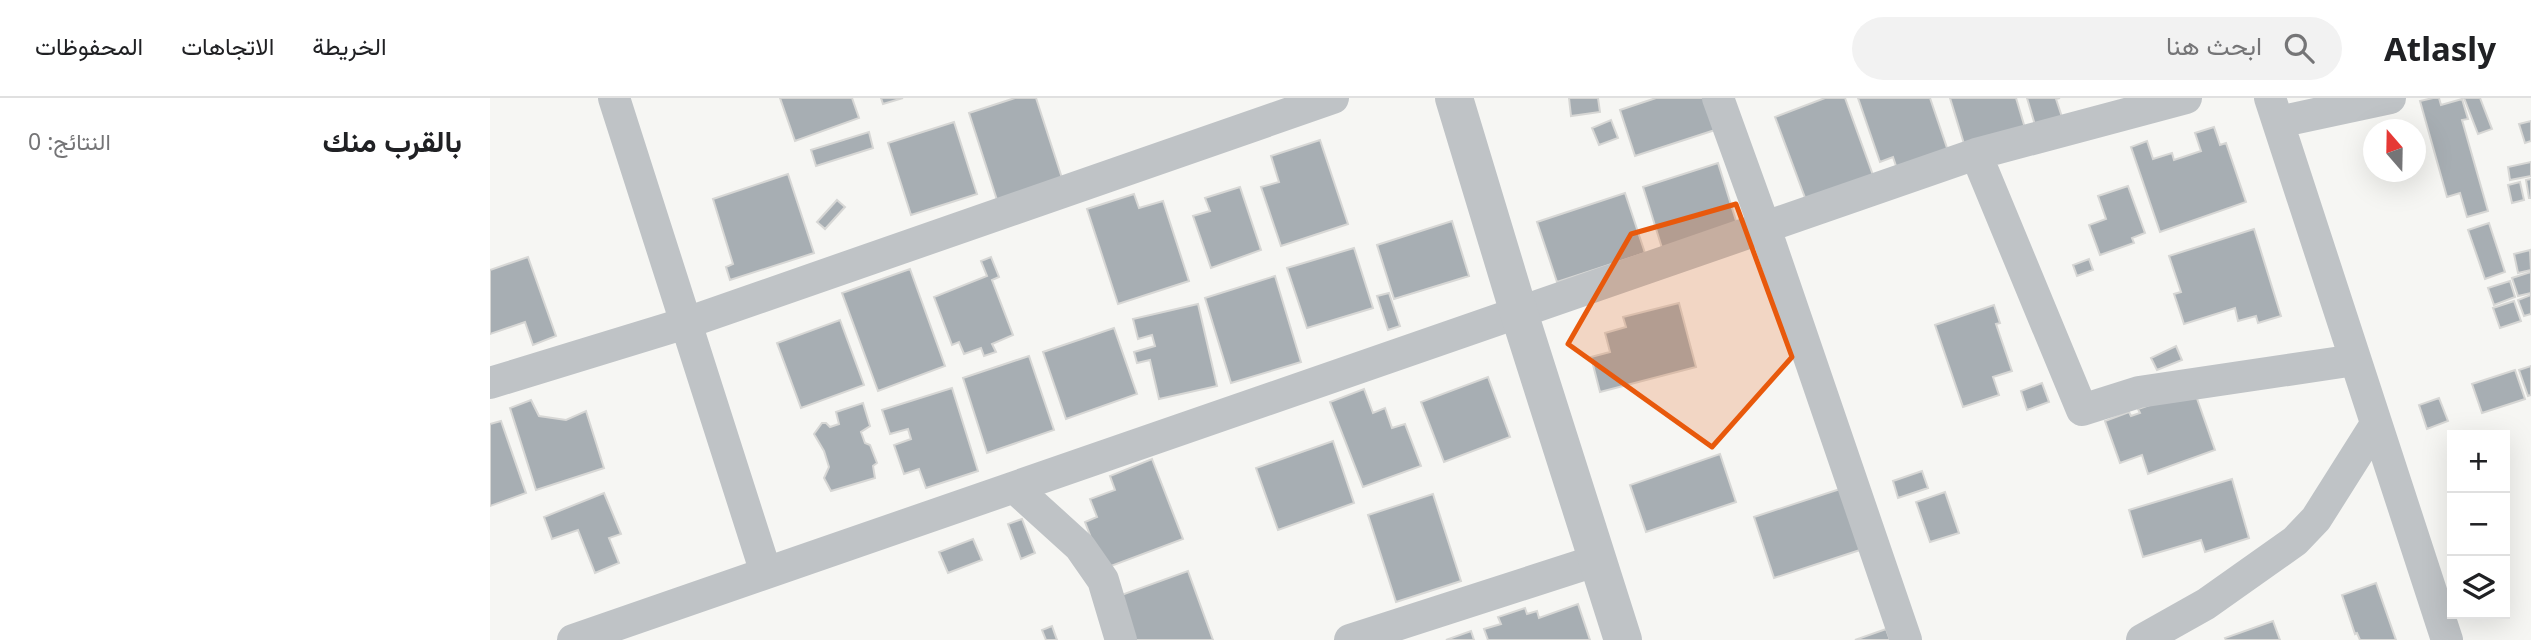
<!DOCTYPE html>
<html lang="ar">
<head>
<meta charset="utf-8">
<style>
  body { margin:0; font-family:"Noto Sans",Vazirmatn,sans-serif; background:#f2f2f2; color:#202124; direction:rtl }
  .controls { position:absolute; right:21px; bottom:21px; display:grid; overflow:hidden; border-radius:0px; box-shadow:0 7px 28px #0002 }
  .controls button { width:63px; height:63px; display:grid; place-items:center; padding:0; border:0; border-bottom:2px solid #e0e0e0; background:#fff; color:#202124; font:35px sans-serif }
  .compass { position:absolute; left:1873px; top:21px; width:63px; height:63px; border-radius:50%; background:#fff; box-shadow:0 7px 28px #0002; rotate:340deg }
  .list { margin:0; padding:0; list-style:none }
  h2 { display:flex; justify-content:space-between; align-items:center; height:91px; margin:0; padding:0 28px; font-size:30px }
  h2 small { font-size:23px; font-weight:400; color:#757577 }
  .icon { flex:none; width:38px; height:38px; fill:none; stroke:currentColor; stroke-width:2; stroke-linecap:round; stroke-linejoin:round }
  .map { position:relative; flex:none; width:2041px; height:542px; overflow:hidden; direction:ltr }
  header { display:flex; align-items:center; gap:42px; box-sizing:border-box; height:98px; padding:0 35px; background:#fff; border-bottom:2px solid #e0e0e0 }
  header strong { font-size:33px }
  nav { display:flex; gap:38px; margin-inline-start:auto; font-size:24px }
  .search { width:490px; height:63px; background:#f2f2f2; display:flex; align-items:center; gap:18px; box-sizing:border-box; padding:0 24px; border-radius:38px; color:#757577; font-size:26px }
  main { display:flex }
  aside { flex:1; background:#fff }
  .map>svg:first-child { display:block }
  .building { fill:#a7aeb3; stroke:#d7d7d5; stroke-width:2 }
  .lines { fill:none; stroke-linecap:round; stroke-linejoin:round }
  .minor { stroke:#bfc3c6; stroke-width:32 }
  .tertiary { stroke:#bfc3c6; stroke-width:38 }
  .marked { fill:#e8590c; fill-opacity:0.2; stroke:#e8590c; stroke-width:5; stroke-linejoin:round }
</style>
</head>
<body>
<header>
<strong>Atlasly</strong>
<div class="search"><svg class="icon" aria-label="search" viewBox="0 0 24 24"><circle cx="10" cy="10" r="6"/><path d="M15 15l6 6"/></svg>ابحث هنا</div>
<nav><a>الخريطة</a><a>الاتجاهات</a><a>المحفوظات</a></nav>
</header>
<main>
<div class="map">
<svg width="2041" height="542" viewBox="0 0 2041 542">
  <rect width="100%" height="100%" fill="#f6f6f3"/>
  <path class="building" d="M 290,0 L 362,0 L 369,20 L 305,43 Z
    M 391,0 L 413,0 L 393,6 Z
    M 525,0 L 546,0 L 572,80 L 507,102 L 479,15 Z
    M 1079,0 L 1108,0 L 1110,14 L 1081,18 Z
    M 1166,0 L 1217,0 L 1228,31 L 1145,58 L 1130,12 Z
    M 1335,0 L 1355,0 L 1384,80 L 1317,105 L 1285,19 Z
    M 1368,0 L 1440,0 L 1458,53 L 1407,71 L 1403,59 L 1390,64 Z
    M 1460,0 L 1526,0 L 1535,30 L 1475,49 Z
    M 1537,0 L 1570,0 L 1566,1 L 1572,19 L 1545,27 Z
    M 1943,0 L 1949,0 L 1951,7 L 1972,1 L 1978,21 L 1972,22 L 1998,113 L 1977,119 L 1970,95 L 1957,99 L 1930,3 Z
    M 1974,0 L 1990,0 L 2002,31 L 1988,36 Z
    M 1121,22 L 1128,40 L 1109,47 L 1102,30 Z
    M 2041,23 L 2041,43 L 2035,45 L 2029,26 Z
    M 464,24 L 487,96 L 421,117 L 398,45 Z
    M 1724,29 L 1730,47 L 1736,45 L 1756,104 L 1670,134 L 1641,49 L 1657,43 L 1663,61 L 1682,55 L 1684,62 L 1711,53 L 1705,35 Z
    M 379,34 L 383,50 L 326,68 L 321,52 Z
    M 830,42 L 858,126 L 791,148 L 771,89 L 789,84 L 781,58 Z
    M 2041,64 L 2041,78 L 2020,82 L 2018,69 Z
    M 1228,65 L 1247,126 L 1172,150 L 1153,89 Z
    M 298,76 L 324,155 L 240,182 L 236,169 L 243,166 L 223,101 Z
    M 2041,81 L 2041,100 L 2039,100 L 2036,82 Z
    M 2030,84 L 2034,102 L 2022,105 L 2018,87 Z
    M 1638,88 L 1655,135 L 1642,140 L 1644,145 L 1610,157 L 1599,127 L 1616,121 L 1608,98 Z
    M 750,89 L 771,152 L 721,170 L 703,118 L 720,113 L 715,100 Z
    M 1135,95 L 1155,155 L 1067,184 L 1047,124 Z
    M 644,96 L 649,110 L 673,103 L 699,183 L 628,206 L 597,111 Z
    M 347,102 L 355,109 L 335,131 L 327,124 Z
    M 962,123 L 979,178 L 904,201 L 887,147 Z
    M 1999,125 L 2015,174 L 1995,181 L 1978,132 Z
    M 1764,131 L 1791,218 L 1768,225 L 1766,218 L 1748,223 L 1745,210 L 1694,226 L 1684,196 L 1691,194 L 1679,158 Z
    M 864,150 L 883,210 L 817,230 L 797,170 Z
    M 2040,152 L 2041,172 L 2028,175 L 2024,156 Z
    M 38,159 L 66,238 L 43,247 L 35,224 L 0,236 L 0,172 Z
    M 501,159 L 509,179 L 502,182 L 523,237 L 502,246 L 506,254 L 494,258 L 491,250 L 474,256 L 469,244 L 462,247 L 444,199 L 497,178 L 491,163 Z
    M 1599,161 L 1603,172 L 1587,178 L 1583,167 Z
    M 420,171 L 455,268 L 388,293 L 352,195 Z
    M 2041,174 L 2041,195 L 2028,198 L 2022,180 Z
    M 785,178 L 811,264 L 741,285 L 715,200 Z
    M 2020,183 L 2025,199 L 2004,207 L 1998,190 Z
    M 899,195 L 910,228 L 898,232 L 887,198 Z
    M 2041,197 L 2041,216 L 2034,218 L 2028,202 Z
    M 2024,203 L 2031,223 L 2010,230 L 2003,210 Z
    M 1189,205 L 1206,269 L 1110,294 L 1101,259 L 1120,254 L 1115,235 L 1136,229 L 1133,219 Z
    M 708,206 L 727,288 L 669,301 L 660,262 L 647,265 L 644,254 L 665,248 L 662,237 L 648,241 L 643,221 Z
    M 1504,207 L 1510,225 L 1506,226 L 1522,273 L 1503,279 L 1509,297 L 1473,309 L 1445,227 Z
    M 350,222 L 374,287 L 311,310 L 287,245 Z
    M 624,230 L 647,296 L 576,321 L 553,254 Z
    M 1686,248 L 1692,262 L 1667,272 L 1661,260 Z
    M 539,258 L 564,332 L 497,355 L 473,280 Z
    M 2041,268 L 2041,297 L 2038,298 L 2029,272 Z
    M 2025,272 L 2035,301 L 1992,315 L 1982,286 Z
    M 998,279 L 1020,339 L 954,364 L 931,304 Z
    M 1552,285 L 1559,304 L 1537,312 L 1531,293 Z
    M 462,290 L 488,373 L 436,390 L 429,371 L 414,376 L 404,347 L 421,341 L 418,331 L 400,336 L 392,312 Z
    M 874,291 L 883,315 L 895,310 L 902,330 L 915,326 L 931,368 L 873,389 L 840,304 Z
    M 1704,292 L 1725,352 L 1658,376 L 1652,357 L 1630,365 L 1615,323 L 1639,314 L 1641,318 L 1650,315 L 1648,311 Z
    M 1949,300 L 1958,323 L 1937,331 L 1929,307 Z
    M 41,302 L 49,318 L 76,322 L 96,313 L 114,370 L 46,392 L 20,310 Z
    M 373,305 L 380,328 L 371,334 L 375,345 L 380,347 L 387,365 L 383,368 L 385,380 L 341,393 L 334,380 L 339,369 L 334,353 L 324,336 L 332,325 L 336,325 L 340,329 L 349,326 L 346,314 Z
    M 11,323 L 36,395 L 0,408 L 0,326 Z
    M 843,343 L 864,405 L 788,432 L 766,370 Z
    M 1230,356 L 1246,404 L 1156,434 L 1140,387 Z
    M 662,361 L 693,441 L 613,471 L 595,424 L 607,419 L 600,401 L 625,392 L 620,378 Z
    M 1432,373 L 1438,390 L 1408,400 L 1403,383 Z
    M 1742,381 L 1759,440 L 1715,454 L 1711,442 L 1653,459 L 1639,412 Z
    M 1350,391 L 1370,452 L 1284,480 L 1264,419 Z
    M 1455,394 L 1469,435 L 1440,444 L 1426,404 Z
    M 114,395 L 131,436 L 119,440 L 129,465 L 105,475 L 88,432 L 62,441 L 54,419 Z
    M 943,396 L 971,483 L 906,504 L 878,417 Z
    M 532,421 L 545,455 L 531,461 L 518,426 Z
    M 483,441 L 492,462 L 458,475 L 449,454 Z
    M 698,473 L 723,542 L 643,542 L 623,500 Z
    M 1886,485 L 1906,542 L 1870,542 L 1867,535 L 1865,536 L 1852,497 Z
    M 1088,506 L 1100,542 L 998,542 L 994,531 L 1011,526 L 1008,519 L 1035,510 L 1037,516 L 1047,513 L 1049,520 Z
    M 1783,523 L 1790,542 L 1736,542 L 1735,540 Z
    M 562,528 L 567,542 L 556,542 L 552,532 Z
    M 1396,531 L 1400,542 L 1365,542 Z
    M 981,533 L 984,542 L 956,542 Z"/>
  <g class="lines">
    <path class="minor" d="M 124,0 L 276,475
      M 1228,0 L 1275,130 L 1416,542
      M 1780,0 L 1957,542
      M 1788,24 L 1900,0
      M 1486,56 L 1592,312 L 1649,294 L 1865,262
      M 0,285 L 196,225 L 843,0
      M 525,390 L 590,449 L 613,482 L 631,542
      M 83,542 L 1486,56 L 1696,0
      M 860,542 L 1108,462
      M 1652,542 L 1716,506 L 1805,443 L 1826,421 L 1886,326"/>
    <path class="tertiary" d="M 964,0 L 1029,215 L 1133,542"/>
  </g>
  <path class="marked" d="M 1246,106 L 1302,259 L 1222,349 L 1078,246 L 1141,136 Z"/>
</svg>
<div class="controls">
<button>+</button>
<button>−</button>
<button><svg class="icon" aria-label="layers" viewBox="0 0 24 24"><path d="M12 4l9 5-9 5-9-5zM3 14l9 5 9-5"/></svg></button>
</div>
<svg class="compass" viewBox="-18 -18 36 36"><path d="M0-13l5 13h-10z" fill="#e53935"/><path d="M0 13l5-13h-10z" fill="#757577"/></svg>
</div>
<aside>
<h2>بالقرب منك<small>النتائج: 0</small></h2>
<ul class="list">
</ul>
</aside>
</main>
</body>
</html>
